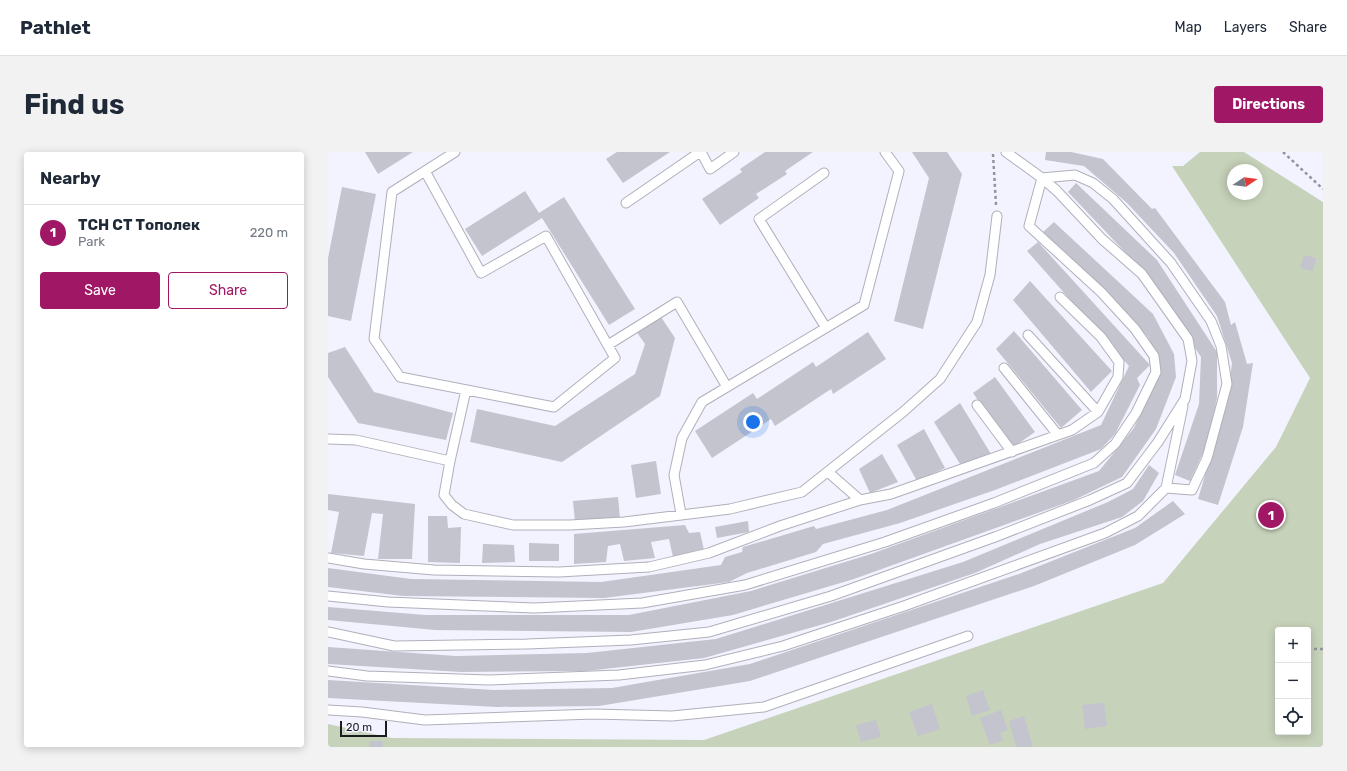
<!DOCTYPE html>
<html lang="en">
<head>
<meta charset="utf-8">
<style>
  body { margin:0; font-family:Rubik,sans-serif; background:#f2f2f3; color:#1f2937 }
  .controls { position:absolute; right:12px; bottom:12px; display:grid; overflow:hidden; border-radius:4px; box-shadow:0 2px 10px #0003 }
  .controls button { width:36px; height:36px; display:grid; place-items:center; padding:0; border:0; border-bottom:1px solid #e0e1e3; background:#fff; color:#1f2937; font:20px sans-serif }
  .compass { position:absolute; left:899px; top:12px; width:36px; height:36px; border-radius:50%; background:#fff; box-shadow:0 2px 10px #0003; rotate:77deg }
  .scale { position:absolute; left:12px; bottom:10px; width:47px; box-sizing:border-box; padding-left:4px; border:2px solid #1c1c20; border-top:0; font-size:11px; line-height:14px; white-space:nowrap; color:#1c1c20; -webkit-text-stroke:3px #f2f3fe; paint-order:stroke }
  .you { position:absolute; left:425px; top:270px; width:14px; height:14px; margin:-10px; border:3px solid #fff; border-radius:50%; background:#1a73e8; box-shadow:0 0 0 6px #1a73e833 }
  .badge { display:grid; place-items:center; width:26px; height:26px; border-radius:50%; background:#9f1765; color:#fff; font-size:13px; font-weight:700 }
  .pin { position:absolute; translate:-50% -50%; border:2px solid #fff; box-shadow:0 1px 4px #0006 }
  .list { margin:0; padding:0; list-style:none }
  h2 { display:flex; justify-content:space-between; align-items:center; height:52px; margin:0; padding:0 16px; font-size:17px }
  h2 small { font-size:13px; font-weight:400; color:#747a83 }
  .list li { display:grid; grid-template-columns:26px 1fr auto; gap:12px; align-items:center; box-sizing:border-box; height:56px; padding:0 16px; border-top:1px solid #e0e1e3 }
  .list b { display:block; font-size:15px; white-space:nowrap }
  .list p { margin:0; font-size:13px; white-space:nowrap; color:#747a83 }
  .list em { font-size:13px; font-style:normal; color:#747a83 }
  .actions { display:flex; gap:8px; padding:12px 16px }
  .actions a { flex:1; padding:9px 0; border:1px solid #9f1765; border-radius:4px; text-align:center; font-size:14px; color:#9f1765 }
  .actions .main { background:#9f1765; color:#fff }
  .icon { flex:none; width:22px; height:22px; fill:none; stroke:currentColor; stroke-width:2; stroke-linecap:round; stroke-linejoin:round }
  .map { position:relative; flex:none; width:995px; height:595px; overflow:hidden; border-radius:4px }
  header { display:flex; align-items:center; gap:24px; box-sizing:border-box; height:56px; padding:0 20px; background:#fff; border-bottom:1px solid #e0e1e3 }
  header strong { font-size:19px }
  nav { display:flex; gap:22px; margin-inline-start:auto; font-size:14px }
  .intro { display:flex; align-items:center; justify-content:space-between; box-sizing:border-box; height:96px; padding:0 24px }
  h1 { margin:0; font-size:28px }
  .button { padding:10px 18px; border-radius:4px; background:#9f1765; color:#fff; font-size:14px; font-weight:700 }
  main { display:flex; gap:24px; padding:0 24px }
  aside { flex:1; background:#fff; border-radius:4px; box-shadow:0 2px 10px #0003 }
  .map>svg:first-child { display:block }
  .green { fill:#c7d2ba; fill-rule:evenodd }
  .building { fill:#c3c4ce }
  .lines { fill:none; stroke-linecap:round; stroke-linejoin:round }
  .lane-casing { stroke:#afb0ba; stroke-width:11 }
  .path { stroke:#93939b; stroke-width:2.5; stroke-dasharray:3 3; stroke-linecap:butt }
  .lane { stroke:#fff; stroke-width:9 }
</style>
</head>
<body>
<header>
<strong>Pathlet</strong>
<nav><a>Map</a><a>Layers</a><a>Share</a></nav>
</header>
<div class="intro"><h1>Find us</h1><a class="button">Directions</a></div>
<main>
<aside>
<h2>Nearby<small></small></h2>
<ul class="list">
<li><span class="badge">1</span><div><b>ТСН СТ Тополек</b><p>Park</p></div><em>220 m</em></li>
</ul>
<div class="actions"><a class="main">Save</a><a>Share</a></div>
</aside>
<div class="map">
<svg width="995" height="595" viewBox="0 0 995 595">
  <rect width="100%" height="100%" fill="#f2f3fe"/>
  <path class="green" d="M 872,0 L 916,0 L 995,50 L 995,595 L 0,595 L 0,572 L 64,586 L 376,588 L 835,431 L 948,295 L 982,226 L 844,14 L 855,14 ZM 905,18 L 929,18 L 929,42 L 905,42 ZM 950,478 L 980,478 L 980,580 L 950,580 Z"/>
  <path class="building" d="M 37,0 L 85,0 L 50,22 Z
    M 289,0 L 342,0 L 295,31 L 278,7 Z
    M 437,0 L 485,0 L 457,19 L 459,22 L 428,42 L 431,46 L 392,73 L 374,47 L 414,20 L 412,17 Z
    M 584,0 L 619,0 L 634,22 L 595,177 L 566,169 L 601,26 Z
    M 718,0 L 743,0 L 775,7 L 824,57 L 827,56 L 897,150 L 903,173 L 907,170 L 919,212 L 925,211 L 915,275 L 890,353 L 870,347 L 899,249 L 904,211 L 889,164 L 846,101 L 799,51 L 756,14 L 717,8 Z
    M 748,31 L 829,108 L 889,200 L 889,246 L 879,292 L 862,329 L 847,323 L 871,252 L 873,205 L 816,120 L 740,40 Z
    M 14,35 L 48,42 L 23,169 L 0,164 L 0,106 Z
    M 197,39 L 211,61 L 236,45 L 307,157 L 281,173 L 214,66 L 154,104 L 137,77 Z
    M 726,70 L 825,162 L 846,202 L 848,225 L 828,277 L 794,325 L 746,348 L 526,427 L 405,463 L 303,480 L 107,478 L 0,468 L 0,455 L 97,463 L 301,463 L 423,439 L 543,402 L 771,319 L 806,276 L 833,215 L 820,185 L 798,160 L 715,80 Z
    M 710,90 L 822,213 L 809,226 L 812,233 L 787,282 L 773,297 L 667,338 L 572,371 L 495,392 L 488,400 L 419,421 L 401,430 L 276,446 L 75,444 L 0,435 L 0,416 L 83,427 L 273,430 L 393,413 L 397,405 L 414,400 L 415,395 L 486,374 L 488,377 L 559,358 L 773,273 L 801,214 L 699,99 Z
    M 976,103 L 988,106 L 985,119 L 972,116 Z
    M 702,129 L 784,219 L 763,240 L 685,148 Z
    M 331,162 L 347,186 L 332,244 L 234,310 L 142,290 L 149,257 L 227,274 L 307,222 L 317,192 L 308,179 Z
    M 686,179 L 754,258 L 733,276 L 668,197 Z
    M 540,180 L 558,207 L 505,242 L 503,237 L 447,274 L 443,267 L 384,306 L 367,279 L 425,241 L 429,247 L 485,210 L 488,215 Z
    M 17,195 L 46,240 L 125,261 L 118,288 L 30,271 L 0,225 L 0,201 Z
    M 667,225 L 707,280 L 684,296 L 645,241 Z
    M 632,251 L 663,302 L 632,312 L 606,270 Z
    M 596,277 L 617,316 L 589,329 L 569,293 Z
    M 554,302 L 570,330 L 542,341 L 531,317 Z
    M 328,309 L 333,342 L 308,346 L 303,313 Z
    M 821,313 L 831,321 L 815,349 L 794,365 L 712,392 L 647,421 L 503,470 L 376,506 L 258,519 L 133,520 L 0,512 L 0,495 L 128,504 L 259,501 L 388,487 L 635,410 L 780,350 L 805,337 Z
    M 0,342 L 87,352 L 84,407 L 50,407 L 55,362 L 44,361 L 36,404 L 3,401 L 11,360 L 0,358 Z
    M 290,345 L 292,366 L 247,370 L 245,349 Z
    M 845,349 L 857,362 L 807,393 L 706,434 L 422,529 L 271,554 L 169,555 L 0,546 L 0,528 L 166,538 L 284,536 L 422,512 L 691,422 L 807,376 Z
    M 100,364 L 119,364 L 120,376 L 133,375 L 132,411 L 100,410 Z
    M 420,369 L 421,380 L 389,386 L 387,375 Z
    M 357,373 L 361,381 L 372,380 L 376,398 L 345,405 L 341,387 L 323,390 L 327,406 L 296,409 L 292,392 L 280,394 L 278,410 L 246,412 L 246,382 Z
    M 201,391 L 231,392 L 231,409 L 201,409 Z
    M 155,392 L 186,393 L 187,410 L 154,411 Z
    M 655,538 L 662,558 L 644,564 L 638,544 Z
    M 776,551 L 779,574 L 757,577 L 754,553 Z
    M 604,552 L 612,577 L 590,584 L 581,560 Z
    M 673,558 L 680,578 L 672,581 L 675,588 L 662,593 L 652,566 Z
    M 696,564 L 705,595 L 688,595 L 681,569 Z
    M 548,568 L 553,585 L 533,590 L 528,573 Z
    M 41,589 L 55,589 L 55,595 L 41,595 Z"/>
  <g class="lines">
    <g class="lane-casing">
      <path id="lane" d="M 373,0 L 382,17 L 406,0
        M 97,19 L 153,121 L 218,84 L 287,206 L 226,255 L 72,225 L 46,187 L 64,40 L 127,0
        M 496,21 L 431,67 L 498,176
        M 714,26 L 747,23 L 765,31 L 785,47 L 843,111 L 883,169 L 893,194 L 899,232 L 879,306 L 864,338 L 838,336
        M 298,51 L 372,0
        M 700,183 L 770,260
        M 280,193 L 349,150 L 399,235
        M 676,216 L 730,283
        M 649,253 L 684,300
        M 0,287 L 28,288 L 122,309 L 116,343 L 124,353 L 136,362 L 185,373 L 242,373 L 296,370 L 402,357 L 474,340 L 575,260 L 612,227 L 649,170 L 662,123 L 669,64
        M 122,309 L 138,238
        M 500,320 L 532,348
        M 353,362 L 346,323 L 354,286 L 374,250 L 536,153 L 571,19 L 557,0
        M 0,406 L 36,412 L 106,418 L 231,420 L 321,415 L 381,401 L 452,374 L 532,348 L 563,342 L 744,278 L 770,260 L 790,225 L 791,210 L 773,185 L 732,145
        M 0,444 L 60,450 L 207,456 L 314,451 L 417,433 L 557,390 L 666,351 L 766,311 L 787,292 L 808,261 L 828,220 L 826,204 L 807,177 L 773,140 L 701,74 L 714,26 L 678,0
        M 0,480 L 66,494 L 199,492 L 303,488 L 381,480 L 503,444 L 667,385 L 762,348 L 799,331 L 830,290 L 857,247 L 864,209 L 860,187 L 814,122 L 774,87 L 729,39 L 714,26
        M 0,519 L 39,524 L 161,528 L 291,523 L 377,513 L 455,494 L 576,454 L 777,381 L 810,364 L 838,336 L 855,254
        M 0,558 L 34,560 L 97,568 L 266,562 L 344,564 L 436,555 L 640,484"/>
    </g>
    <path class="path" d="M 955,0 L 995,37
      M 665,2 L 668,53
      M 980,497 L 995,497"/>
    <use href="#lane" class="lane"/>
  </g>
</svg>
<div class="controls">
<button>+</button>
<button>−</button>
<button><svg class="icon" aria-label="locate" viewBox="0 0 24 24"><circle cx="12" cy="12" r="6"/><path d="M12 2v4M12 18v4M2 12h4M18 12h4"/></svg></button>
</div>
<svg class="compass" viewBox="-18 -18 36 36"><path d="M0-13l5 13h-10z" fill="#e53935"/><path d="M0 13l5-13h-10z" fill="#747a83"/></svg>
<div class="scale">20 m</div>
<div class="you"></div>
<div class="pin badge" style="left:943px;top:363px">1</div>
</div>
</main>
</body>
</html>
